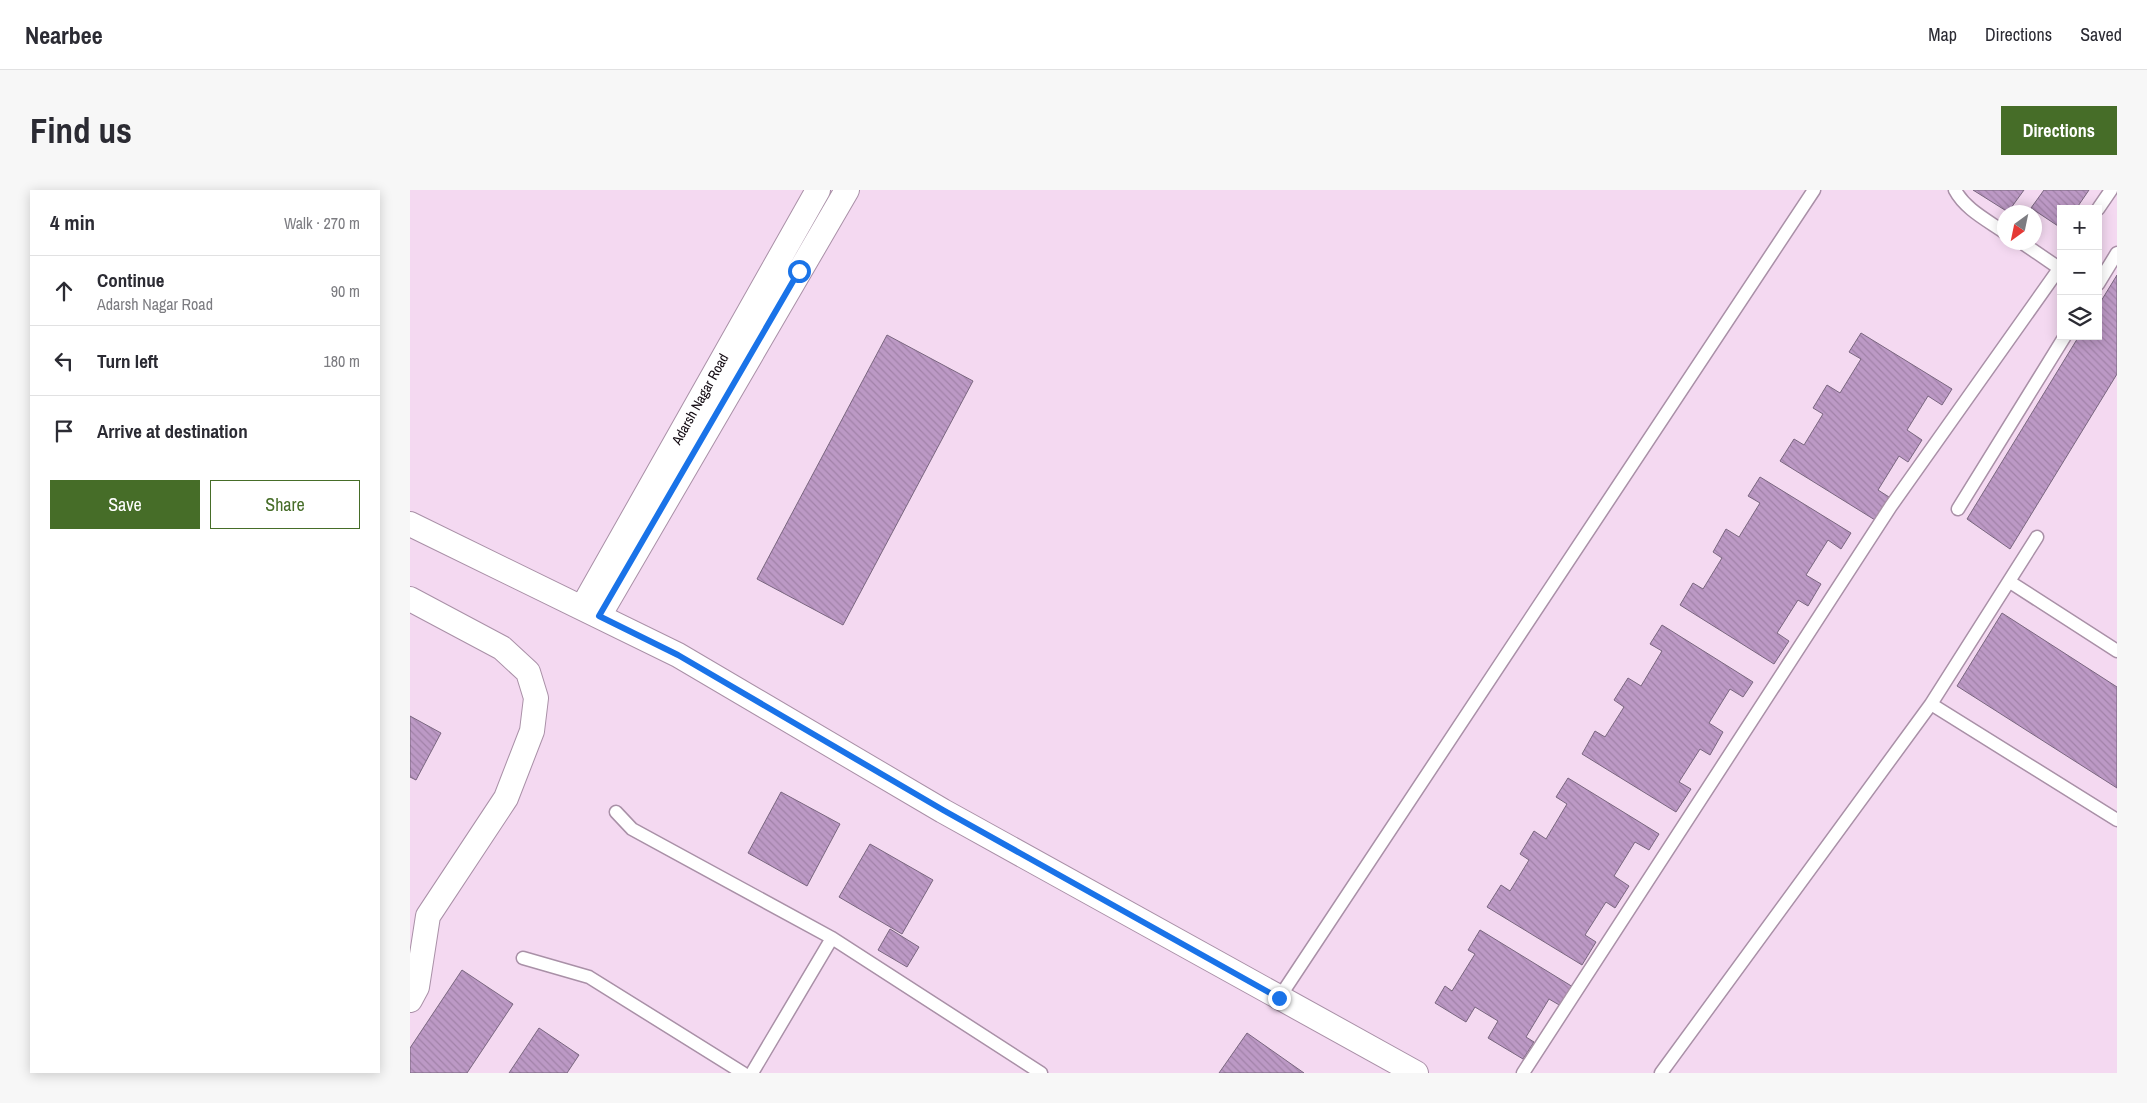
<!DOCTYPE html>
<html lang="en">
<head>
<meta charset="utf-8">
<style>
  body { margin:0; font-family:"Archivo Narrow",sans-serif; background:#f7f7f7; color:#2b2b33 }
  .controls { position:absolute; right:15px; top:15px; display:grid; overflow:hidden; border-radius:0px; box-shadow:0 2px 12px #0003 }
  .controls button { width:45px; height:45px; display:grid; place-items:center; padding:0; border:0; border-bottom:1px solid #e1e1e2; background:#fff; color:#2b2b33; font:25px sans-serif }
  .compass { position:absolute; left:1587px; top:15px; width:45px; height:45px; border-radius:50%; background:#fff; box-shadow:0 2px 12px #0003; rotate:213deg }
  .stop { position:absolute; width:15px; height:15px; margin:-11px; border:4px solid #1a73e8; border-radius:50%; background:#fff }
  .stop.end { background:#1a73e8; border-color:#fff; box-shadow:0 1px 5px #0008 }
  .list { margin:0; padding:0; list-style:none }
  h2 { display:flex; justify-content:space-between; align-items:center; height:65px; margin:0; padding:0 20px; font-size:21px }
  h2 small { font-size:16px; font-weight:400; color:#7c7c81 }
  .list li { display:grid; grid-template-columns:32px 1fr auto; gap:15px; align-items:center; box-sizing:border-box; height:70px; padding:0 20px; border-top:1px solid #e1e1e2 }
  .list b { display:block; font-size:19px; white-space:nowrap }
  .list p { margin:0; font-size:16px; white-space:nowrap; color:#7c7c81 }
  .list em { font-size:16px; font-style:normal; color:#7c7c81 }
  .actions { display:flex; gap:10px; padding:15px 20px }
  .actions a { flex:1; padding:11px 0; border:1px solid #466d28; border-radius:0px; text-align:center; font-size:18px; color:#466d28 }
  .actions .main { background:#466d28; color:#fff }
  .icon { flex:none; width:28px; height:28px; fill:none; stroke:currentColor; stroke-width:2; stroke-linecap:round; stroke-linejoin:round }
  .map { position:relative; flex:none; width:1707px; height:883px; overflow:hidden; border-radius:0px }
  header { display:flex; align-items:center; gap:30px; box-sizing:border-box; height:70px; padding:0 25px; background:#fff; border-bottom:1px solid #e1e1e2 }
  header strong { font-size:24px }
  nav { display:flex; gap:28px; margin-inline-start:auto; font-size:18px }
  .intro { display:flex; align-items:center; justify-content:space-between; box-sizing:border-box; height:120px; padding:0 30px }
  h1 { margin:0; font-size:35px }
  .button { padding:12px 22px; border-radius:0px; background:#466d28; color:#fff; font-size:18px; font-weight:700 }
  main { display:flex; gap:30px; padding:0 30px }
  aside { flex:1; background:#fff; border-radius:0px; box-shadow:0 2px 12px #0003 }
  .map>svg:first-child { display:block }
  .building { fill:url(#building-back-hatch); stroke:#79667f }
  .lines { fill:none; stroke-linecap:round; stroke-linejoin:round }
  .service-casing { stroke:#a990a7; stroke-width:15 }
  .minor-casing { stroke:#a990a7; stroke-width:26 }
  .service { stroke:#fff; stroke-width:12 }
  .minor { stroke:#fff; stroke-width:24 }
  .route { stroke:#1a73e8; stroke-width:6 }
  .labels { text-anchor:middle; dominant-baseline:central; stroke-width:4; stroke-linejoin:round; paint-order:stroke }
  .street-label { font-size:14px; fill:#120911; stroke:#fff }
</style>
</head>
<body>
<header>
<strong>Nearbee</strong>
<nav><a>Map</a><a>Directions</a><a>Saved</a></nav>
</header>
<div class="intro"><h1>Find us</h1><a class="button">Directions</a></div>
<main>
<aside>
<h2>4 min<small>Walk · 270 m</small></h2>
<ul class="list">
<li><svg class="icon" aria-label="ahead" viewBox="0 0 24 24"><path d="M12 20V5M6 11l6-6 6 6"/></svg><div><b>Continue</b><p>Adarsh Nagar Road</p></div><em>90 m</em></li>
<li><svg class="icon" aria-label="left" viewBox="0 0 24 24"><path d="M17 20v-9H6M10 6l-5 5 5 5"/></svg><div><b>Turn left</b></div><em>180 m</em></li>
<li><svg class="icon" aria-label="arrive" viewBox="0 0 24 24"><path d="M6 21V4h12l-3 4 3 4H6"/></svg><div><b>Arrive at destination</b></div></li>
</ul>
<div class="actions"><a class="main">Save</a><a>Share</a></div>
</aside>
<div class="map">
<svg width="1707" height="883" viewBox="0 0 1707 883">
  <defs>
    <pattern id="building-back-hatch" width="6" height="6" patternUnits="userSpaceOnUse" patternTransform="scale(1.25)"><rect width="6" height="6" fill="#bc99c5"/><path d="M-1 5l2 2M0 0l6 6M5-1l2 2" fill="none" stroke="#a182a8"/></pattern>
  </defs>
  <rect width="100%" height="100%" fill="#f4d9f1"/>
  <path class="building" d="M 1563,0 L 1614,0 L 1598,22 Z
    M 1634,0 L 1679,0 L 1666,19 L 1651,19 L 1651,38 L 1621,18 Z
    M 1707,85 L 1707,184 L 1600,359 L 1557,329 L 1669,146 L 1688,146 L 1688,116 Z
    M 1451,143 L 1542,199 L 1532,215 L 1518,206 L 1497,240 L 1512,250 L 1498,272 L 1489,266 L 1468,300 L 1479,307 L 1465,330 L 1370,271 L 1384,249 L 1394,255 L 1413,224 L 1403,218 L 1417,195 L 1430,203 L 1451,169 L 1439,162 Z
    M 477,145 L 563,191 L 433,435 L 347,389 Z
    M 1350,287 L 1441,343 L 1431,359 L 1418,350 L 1396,385 L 1411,394 L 1398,416 L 1388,410 L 1367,443 L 1379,451 L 1364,474 L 1270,415 L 1283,393 L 1293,399 L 1312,368 L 1303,362 L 1316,339 L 1329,347 L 1350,313 L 1338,306 Z
    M 1592,423 L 1707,497 L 1707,598 L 1547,496 Z
    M 1252,435 L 1343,492 L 1333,507 L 1320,499 L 1299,533 L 1313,542 L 1300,565 L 1290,559 L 1269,592 L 1281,599 L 1266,622 L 1172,564 L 1185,541 L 1195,547 L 1214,517 L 1204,510 L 1218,488 L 1231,496 L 1252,461 L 1240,454 Z
    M 0,526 L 31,543 L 6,590 L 0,587 Z
    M 1158,588 L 1249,644 L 1239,660 L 1225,652 L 1204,686 L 1219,696 L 1205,718 L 1196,712 L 1175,745 L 1186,752 L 1172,775 L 1077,717 L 1091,695 L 1100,701 L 1119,670 L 1110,664 L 1124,641 L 1136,649 L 1157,614 L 1146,607 Z
    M 371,602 L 430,634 L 397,696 L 338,663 Z
    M 460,654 L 523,690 L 492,744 L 429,707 Z
    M 480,739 L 509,757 L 497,777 L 468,760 Z
    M 1070,740 L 1163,797 L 1151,816 L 1139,809 L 1116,847 L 1124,852 L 1113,869 L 1078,848 L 1088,831 L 1065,817 L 1056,832 L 1025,813 L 1035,796 L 1042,801 L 1065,764 L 1058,760 Z
    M 52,780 L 103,814 L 57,883 L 0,883 L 0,858 Z
    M 129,838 L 169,865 L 157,883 L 99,883 Z
    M 837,843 L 894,883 L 809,883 Z"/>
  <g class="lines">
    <g class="service-casing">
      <path id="service" d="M 1545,0 C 1555,19 1577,30 1594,42
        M 1688,19 L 1701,0
        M 1611,52 L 1649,78
        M 1688,94 L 1707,63
        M 1548,319 L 1655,146
        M 1627,347 L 1521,514 L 1707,630
        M 1600,392 L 1707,461
        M 206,622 L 222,639 L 422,748
        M 113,768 L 179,787 L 333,883
        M 869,808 L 1404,0
        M 342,883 L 422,748 L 631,883
        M 1113,883 L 1481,316 L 1651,76
        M 1251,883 L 1521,514"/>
    </g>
    <g class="minor-casing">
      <path id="minor" d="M 0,334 L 268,465 L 533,621 L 1006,883
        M 0,409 L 92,458 L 118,482 L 126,508 L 122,541 L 96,608 L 18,726 L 7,797 L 0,810
        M 172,418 L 408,0
        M 189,426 L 437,0"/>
    </g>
    <use href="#service" class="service"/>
    <use href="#minor" class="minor"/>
  </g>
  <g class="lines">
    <path class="route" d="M 389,81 L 189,426 L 268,465 L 533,620 L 869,808"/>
  </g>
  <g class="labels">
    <g class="street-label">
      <text transform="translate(290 209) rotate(-61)">Adarsh Nagar Road</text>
    </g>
  </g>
</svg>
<div class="controls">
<button>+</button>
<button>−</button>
<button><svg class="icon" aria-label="layers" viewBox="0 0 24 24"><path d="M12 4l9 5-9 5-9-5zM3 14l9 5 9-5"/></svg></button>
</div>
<svg class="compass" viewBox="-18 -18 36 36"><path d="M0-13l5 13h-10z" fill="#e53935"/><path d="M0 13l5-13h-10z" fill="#7c7c81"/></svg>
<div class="stop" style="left:389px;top:81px"></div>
<div class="stop end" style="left:869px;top:808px"></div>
</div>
</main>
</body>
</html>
